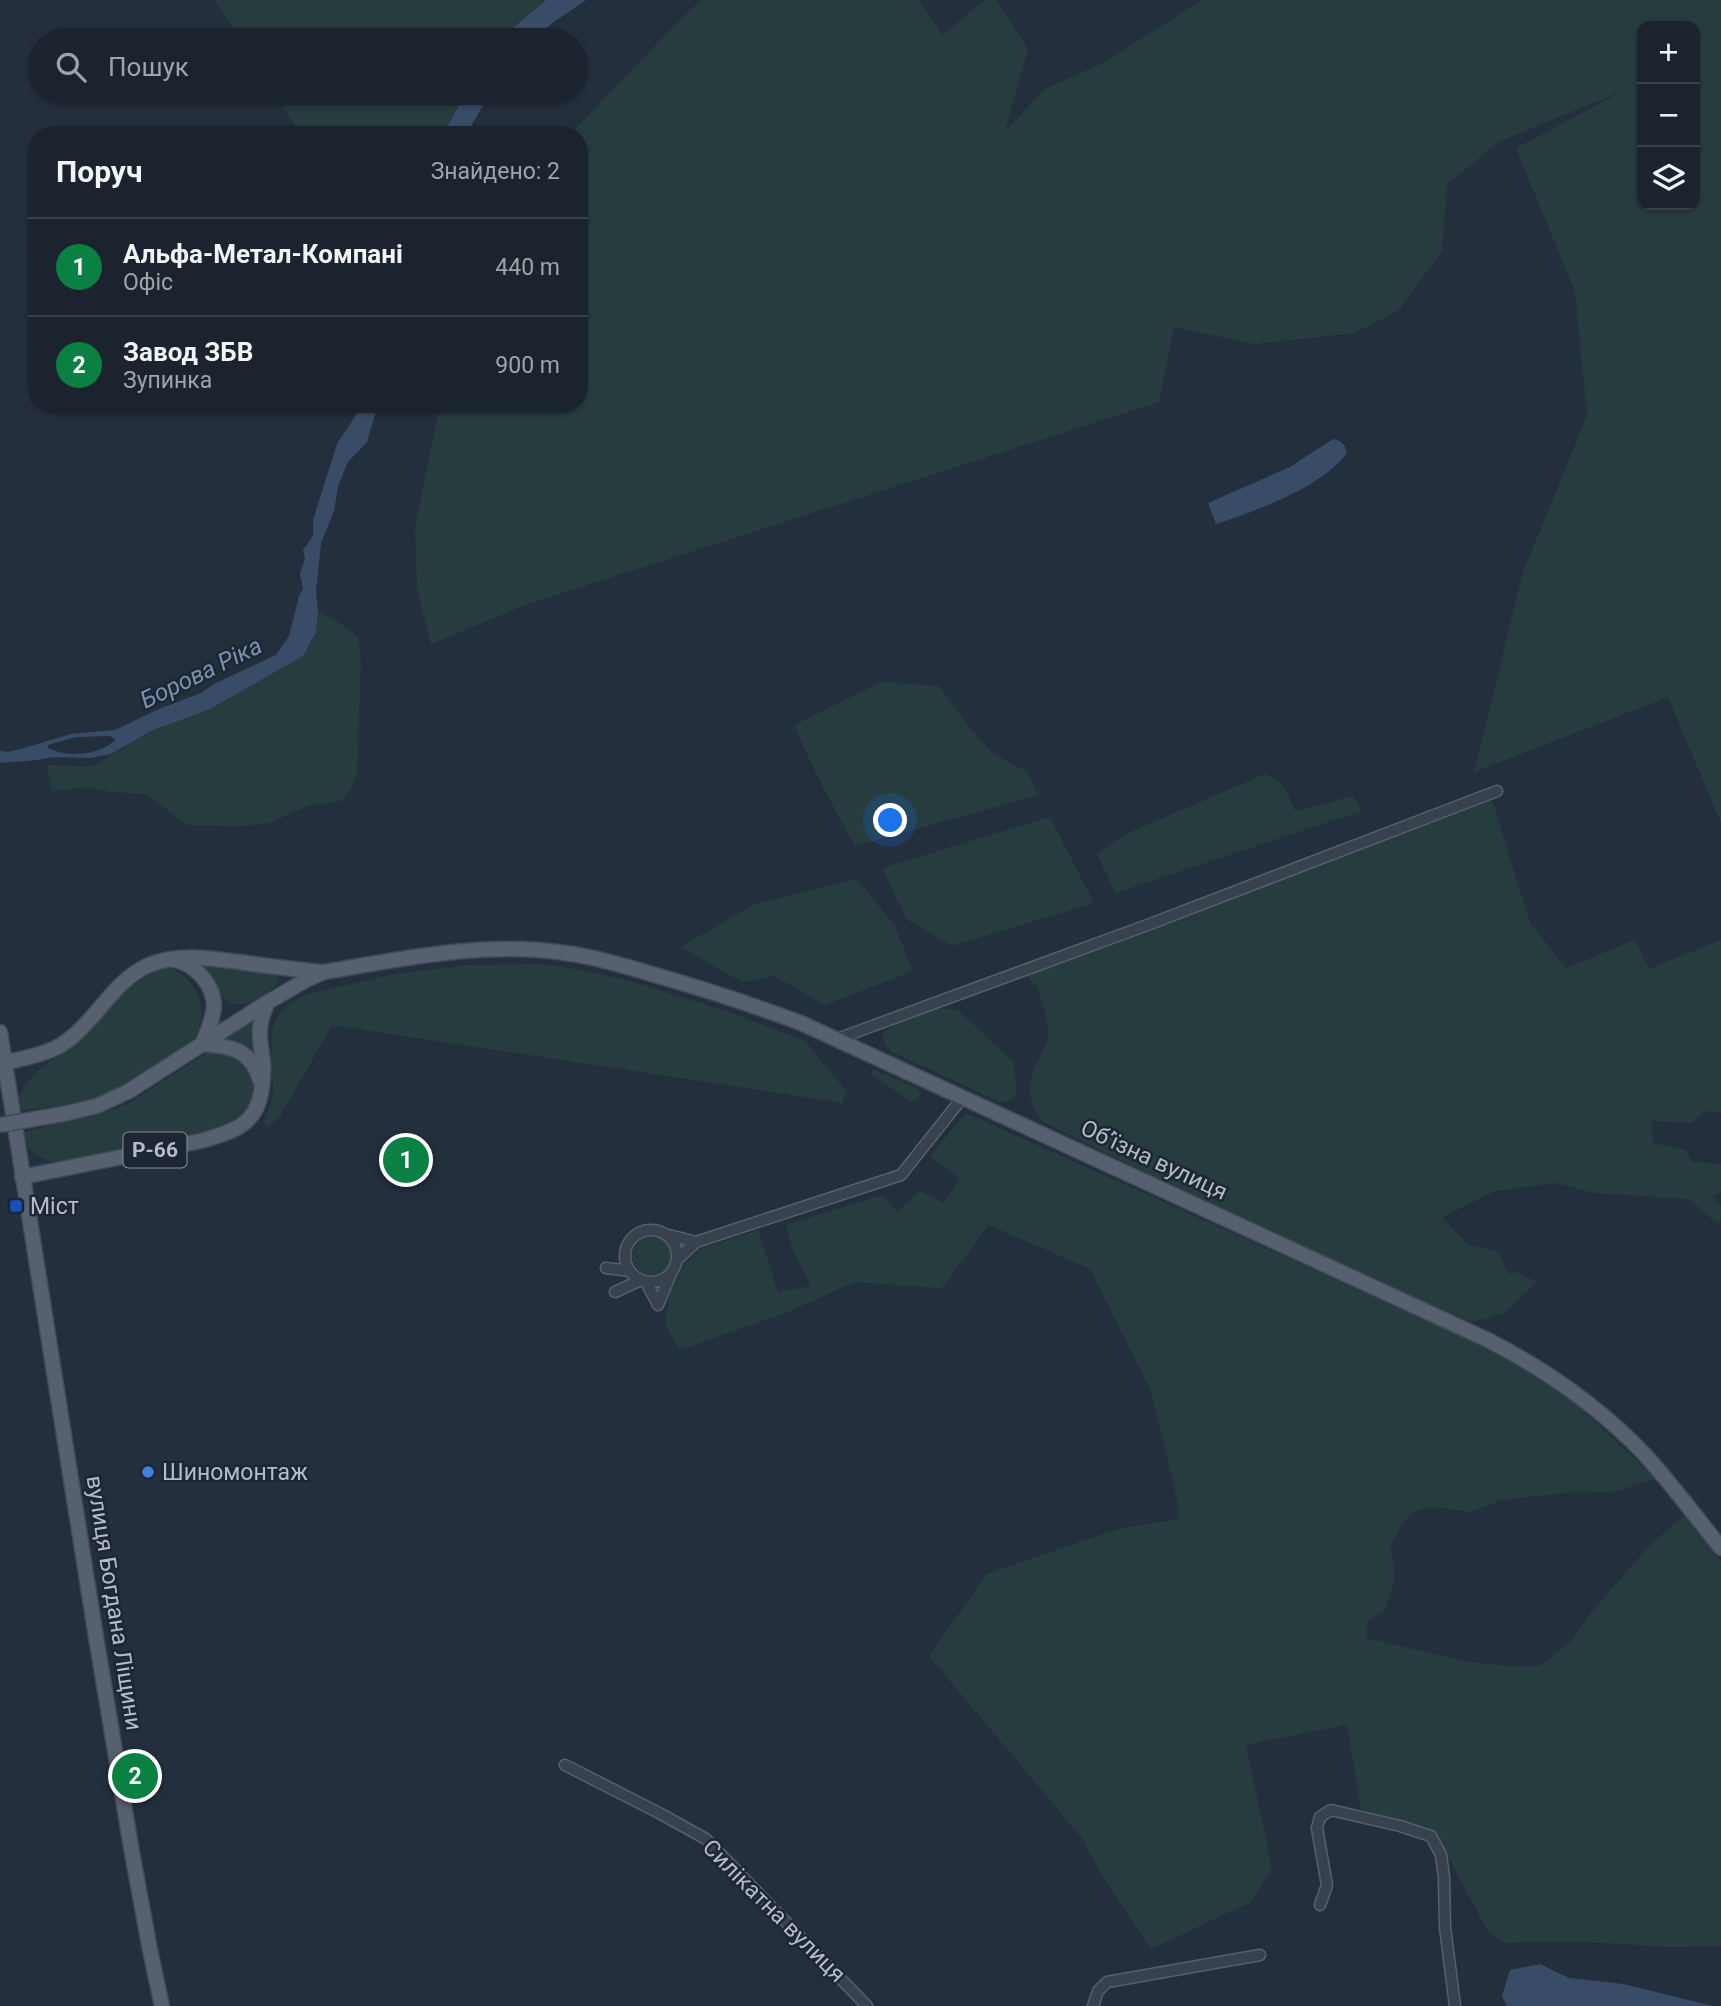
<!DOCTYPE html>
<html lang="uk">
<head>
<meta charset="utf-8">
<style>
  body { margin:0; font-family:Roboto,sans-serif; background:#242b36; color:#f1f3f6 }
  .controls { position:absolute; right:21px; top:21px; display:grid; overflow:hidden; border-radius:14px; box-shadow:0 2px 5px #0004 }
  .controls button { width:63px; height:63px; display:grid; place-items:center; padding:0; border:0; border-bottom:2px solid #39404a; background:#1b232e; color:#f1f3f6; font:35px sans-serif }
  .you { position:absolute; left:891px; top:821px; width:24px; height:24px; margin:-18px; border:5px solid #fff; border-radius:50%; background:#1a73e8; box-shadow:0 0 0 10px #1a73e833 }
  .badge { display:grid; place-items:center; width:46px; height:46px; border-radius:50%; background:#0b8043; color:#fff; font-size:23px; font-weight:700 }
  .pin { position:absolute; translate:-50% -50%; border:4px solid #fff; box-shadow:0 2px 7px #0006 }
  .list { margin:0; padding:0; list-style:none }
  h2 { display:flex; justify-content:space-between; align-items:center; height:91px; margin:0; padding:0 28px; font-size:30px }
  h2 small { font-size:23px; font-weight:400; color:#a0a4aa }
  .list li { display:grid; grid-template-columns:46px 1fr auto; gap:21px; align-items:center; box-sizing:border-box; height:98px; padding:0 28px; border-top:2px solid #39404a }
  .list b { display:block; font-size:26px; white-space:nowrap }
  .list p { margin:0; font-size:23px; white-space:nowrap; color:#a0a4aa }
  .list em { font-size:23px; font-style:normal; color:#a0a4aa }
  .icon { flex:none; width:38px; height:38px; fill:none; stroke:currentColor; stroke-width:2; stroke-linecap:round; stroke-linejoin:round }
  .map { position:relative; flex:none; width:1721px; height:2006px; overflow:hidden }
  .search { position:absolute; background:#1b232e; box-shadow:0 2px 5px #0004; left:28px; top:28px; width:560px; height:77px; display:flex; align-items:center; gap:18px; box-sizing:border-box; padding:0 24px; border-radius:38px; color:#a0a4aa; font-size:26px }
  .panel { position:absolute; background:#1b232e; box-shadow:0 2px 5px #0004; left:28px; top:126px; width:560px; height:287px; border-radius:28px }
  .map>svg:first-child { display:block }
  .green { fill:#263c3f; fill-rule:evenodd }
  .water { fill:#394c67; fill-rule:evenodd }
  .lines { fill:none; stroke-linecap:round; stroke-linejoin:round }
  .minor-casing { stroke:#565f6c; stroke-width:13 }
  .major-casing { stroke:#414a57; stroke-width:17 }
  .minor { stroke:#38414e; stroke-width:10 }
  .major { stroke:#56606e; stroke-width:14 }
  .major-bridge-casing { stroke:#414a57; stroke-width:17; stroke-linecap:butt }
  .major-bridge { stroke:#56606e; stroke-width:14 }
  .transit-dot { fill:#1a4fb4; stroke:#1d2633; stroke-width:2.5 }
  .shop-dot { fill:#3f7fe0; stroke:#1d2633; stroke-width:2.5 }
  .labels { text-anchor:middle; dominant-baseline:central; stroke-width:5; stroke-linejoin:round; paint-order:stroke }
  .shield { fill:#1d2633; stroke:#878f9c; stroke-width:2 }
  .shield-label { font-size:21px; font-weight:bold; fill:#b4bcc9 }
  .street-label { font-size:23px; fill:#b4bcc9; stroke:#1d2633 }
  .poi-label { font-size:23px; fill:#b4bcc9; stroke:#1d2633; text-anchor:start }
  .water-label { font-size:24px; font-style:italic; fill:#7c92b1; stroke:#1d2633 }
</style>
</head>
<body>
<div class="map">
<svg width="1721" height="2006" viewBox="0 0 1721 2006">
  <rect width="100%" height="100%" fill="#242f3e"/>
  <path class="green" d="M 215,0 L 546,0 L 497,40 L 240,40 Z
    M 701,0 L 918,0 L 943,35 L 984,0 L 996,0 L 1028,49 L 1005,131 L 1045,89 L 1105,62 L 1202,0 L 1721,0 L 1721,823 L 1668,697 L 1474,772 L 1523,572 L 1587,416 L 1575,292 L 1516,148 L 1625,90 L 1498,142 L 1447,185 L 1442,251 L 1398,311 L 1354,333 L 1254,344 L 1174,327 L 1159,402 L 525,605 L 431,644 L 417,589 L 415,527 L 440,404 L 579,404 L 579,135 L 569,135 L 677,23 ZM 1642,26 L 1695,26 L 1695,205 L 1642,205 Z
    M 274,93 L 464,93 L 443,135 L 301,135 Z
    M 318,611 L 343,625 L 358,638 L 361,662 L 357,775 L 351,789 L 341,801 L 308,806 L 269,823 L 241,826 L 187,825 L 146,794 L 111,792 L 87,787 L 52,791 L 46,765 L 92,767 L 151,731 L 208,710 L 316,632 Z
    M 882,682 L 939,686 L 968,726 L 994,754 L 1026,771 L 1039,795 L 855,846 L 820,782 L 794,725 Z
    M 1265,774 C 1284,783 1288,793 1295,811 L 1353,796 L 1362,811 L 1115,893 L 1097,854 L 1126,834 Z
    M 1492,800 L 1530,923 L 1566,968 L 1635,940 L 1649,969 L 1721,940 L 1721,1113 L 1704,1111 L 1691,1123 L 1652,1121 L 1653,1143 L 1685,1150 L 1692,1162 L 1721,1164 L 1721,1191 L 1712,1197 L 1721,1206 L 1721,1220 L 1718,1224 L 1689,1199 L 1594,1193 L 1556,1183 L 1496,1191 L 1442,1217 L 1469,1245 L 1499,1252 L 1508,1274 L 1517,1272 L 1537,1282 L 1504,1313 L 1472,1322 L 1335,1263 L 1204,1202 L 1042,1121 L 1032,1104 L 1030,1089 L 1032,1074 L 1048,1039 L 1047,1020 L 1038,988 L 1026,975 Z
    M 1050,817 L 1094,903 L 952,946 L 906,919 L 882,868 Z
    M 857,879 L 895,926 L 913,971 L 825,1005 L 774,976 L 742,982 L 681,947 L 754,904 Z
    M 541,964 L 582,970 L 630,981 L 729,1012 L 805,1041 L 847,1092 L 841,1105 L 837,1102 L 332,1025 L 281,1115 L 267,1128 L 264,1122 L 273,1096 L 271,1033 L 276,1018 L 289,1004 L 309,994 L 394,974 L 470,965 Z
    M 202,965 L 277,974 L 278,982 C 273,990 264,994 256,999 C 224,1016 217,987 202,965 Z
    M 163,967 C 180,969 190,979 198,995 C 203,1008 202,1025 195,1037 C 187,1054 116,1092 96,1099 C 73,1106 41,1107 17,1111 C 18,1101 19,1094 25,1086 C 36,1070 50,1062 65,1050 C 99,1021 120,987 163,967 Z
    M 939,1008 L 958,1010 L 1013,1062 L 1016,1080 L 1016,1095 L 1012,1099 L 1000,1102 L 890,1051 C 887,1046 882,1042 883,1036 C 885,1023 927,1012 939,1008 Z
    M 253,1017 L 253,1031 L 260,1065 L 236,1043 L 219,1038 Z
    M 212,1051 C 245,1053 255,1072 257,1102 L 235,1127 L 59,1164 C 42,1159 27,1153 23,1133 L 71,1119 L 90,1117 L 128,1104 L 208,1052 Z
    M 873,1069 L 915,1087 L 920,1092 C 919,1099 917,1100 910,1101 L 871,1074 Z
    M 966,1113 L 1459,1335 L 1526,1369 L 1560,1389 L 1656,1479 L 1612,1492 L 1563,1493 L 1502,1500 L 1470,1512 L 1437,1507 L 1414,1511 L 1401,1526 L 1391,1545 L 1395,1578 L 1386,1609 L 1368,1621 L 1366,1638 L 1468,1662 L 1521,1667 L 1540,1666 L 1573,1639 L 1590,1614 L 1651,1544 L 1685,1515 L 1721,1562 L 1721,1946 L 1673,1947 L 1569,1941 L 1504,1943 L 1490,1933 L 1485,1926 L 1455,1870 L 1428,1827 L 1361,1810 L 1347,1725 L 1246,1745 L 1272,1868 L 1251,1902 L 1151,1949 L 1105,1881 L 1081,1837 L 929,1656 L 987,1574 L 1117,1529 L 1179,1519 L 1177,1499 L 1150,1389 L 1090,1269 L 989,1225 L 942,1288 L 854,1282 L 791,1311 L 680,1350 L 665,1325 L 670,1291 L 683,1266 L 699,1249 L 758,1230 L 778,1292 L 811,1286 L 793,1251 L 786,1225 L 882,1195 L 897,1212 L 920,1191 L 943,1203 L 960,1179 L 930,1156 Z
    M632 1256a20 20 0 1 1 40 0a20 20 0 1 1-40 0Z"/>
  <path class="water" d="M 546,0 L 586,0 L 551,24 L 533,40 L 498,40 Z
    M 465,93 L 490,93 L 466,135 L 443,135 Z
    M 359,404 L 378,404 L 367,442 L 348,462 L 338,486 L 334,511 L 321,543 L 316,591 L 318,611 L 316,632 L 303,656 L 208,710 L 151,731 L 111,754 L 90,758 L 51,757 L 38,760 L 0,763 L 0,751 L 8,752 L 24,748 L 71,734 L 115,730 L 159,709 L 201,693 L 214,684 L 276,655 L 289,636 L 299,596 L 303,589 L 300,574 L 305,559 L 303,550 L 313,536 L 313,520 L 337,444 L 358,412 ZM 110,736 L 116,740 C 99,755 67,759 47,747 L 48,745 L 76,737 Z
    M 1333,439 C 1342,441 1345,444 1347,453 C 1322,487 1256,511 1216,524 L 1208,503 L 1290,467 Z
    M 1540,1964 L 1569,1978 L 1623,1984 L 1713,2006 L 1507,2006 L 1502,1996 L 1510,1970 Z"/>
  <g class="lines">
    <g class="minor-casing">
      <path id="minor" d="M 837,1039 L 1150,924 L 1497,791
        M625 1256a26 26 0 1 1 52 0a26 26 0 1 1-52 0Z
        M 669,1235 L 696,1242 L 678,1259
        M 696,1242 L 901,1175 L 963,1097
        M 606,1268 L 630,1271
        M 646,1282 L 658,1305 L 670,1276
        M 615,1292 L 641,1280
        M 565,1765 L 661,1814 L 706,1839 L 867,2006
        M 1320,1905 L 1327,1885 L 1317,1828 L 1320,1817 L 1331,1810 L 1400,1826 L 1431,1836 L 1441,1855 L 1444,1877 L 1445,1927 L 1455,2006
        M 1093,2006 L 1098,1991 L 1107,1982 L 1260,1955"/>
    </g>
    <g class="major-casing">
      <path id="major" d="M 174,960 C 195,964 214,984 214,1007 C 213,1020 207,1032 202,1044
        M 0,1032 L 96,1637 L 131,1847 L 150,1950 L 162,2006
        M 202,1044 C 230,1046 251,1049 260,1080
        M 4,1063 C 23,1058 44,1055 61,1045 C 94,1025 112,981 149,965 C 178,953 209,958 239,962 C 266,966 293,969 320,972
        M 63,1114 L 97,1106 L 129,1091 L 268,1002 L 308,979 L 324,972 C 406,958 490,940 572,954 C 600,958 628,967 655,975 C 704,989 753,1005 801,1023 L 1488,1340 C 1546,1370 1602,1409 1647,1457 C 1673,1486 1697,1518 1721,1548
        M 22,1177 L 201,1141 C 230,1132 255,1127 261,1093 C 263,1082 264,1072 263,1061 C 259,1036 257,1025 268,1002"/>
    </g>
    <use href="#minor" class="minor"/>
    <use href="#major" class="major"/>
    <g class="major-bridge-casing">
      <path id="major-bridge" d="M 0,1125 L 63,1114"/>
    </g>
    <use href="#major-bridge" class="major-bridge"/>
  </g>
  <rect class="transit-dot" x="9" y="1199" width="14" height="14" rx="3.5"/>
  <circle class="shop-dot" cx="148" cy="1472" r="7"/>
  <g class="labels">
    <rect class="shield" x="123.5" y="1132.5" width="63" height="35" rx="5"/>
    <g class="shield-label">
      <text x="155" y="1150">Р-66</text>
    </g>
    <g class="street-label">
      <text transform="translate(1154 1160) rotate(25)">Об’їзна вулиця</text>
      <text transform="translate(114 1603) rotate(81)">вулиця Богдана Ліщини</text>
      <text transform="translate(774 1911) rotate(45)">Силікатна вулиця</text>
    </g>
    <g class="poi-label">
      <text x="30" y="1206">Міст</text>
      <text x="162" y="1472">Шиномонтаж</text>
    </g>
    <g class="water-label">
      <text transform="translate(201 673) rotate(-26)">Борова Ріка</text>
    </g>
  </g>
</svg>
<div class="controls">
<button>+</button>
<button>−</button>
<button><svg class="icon" aria-label="layers" viewBox="0 0 24 24"><path d="M12 4l9 5-9 5-9-5zM3 14l9 5 9-5"/></svg></button>
</div>
<div class="you"></div>
<div class="pin badge" style="left:406px;top:1160px">1</div>
<div class="pin badge" style="left:135px;top:1776px">2</div>
<div class="search"><svg class="icon" aria-label="search" viewBox="0 0 24 24"><circle cx="10" cy="10" r="6"/><path d="M15 15l6 6"/></svg>Пошук</div>
<section class="panel">
<h2>Поруч<small>Знайдено: 2</small></h2>
<ul class="list">
<li><span class="badge">1</span><div><b>Альфа-Метал-Компані</b><p>Офіс</p></div><em>440 m</em></li>
<li><span class="badge">2</span><div><b>Завод ЗБВ</b><p>Зупинка</p></div><em>900 m</em></li>
</ul>
</section>
</div>
</body>
</html>
